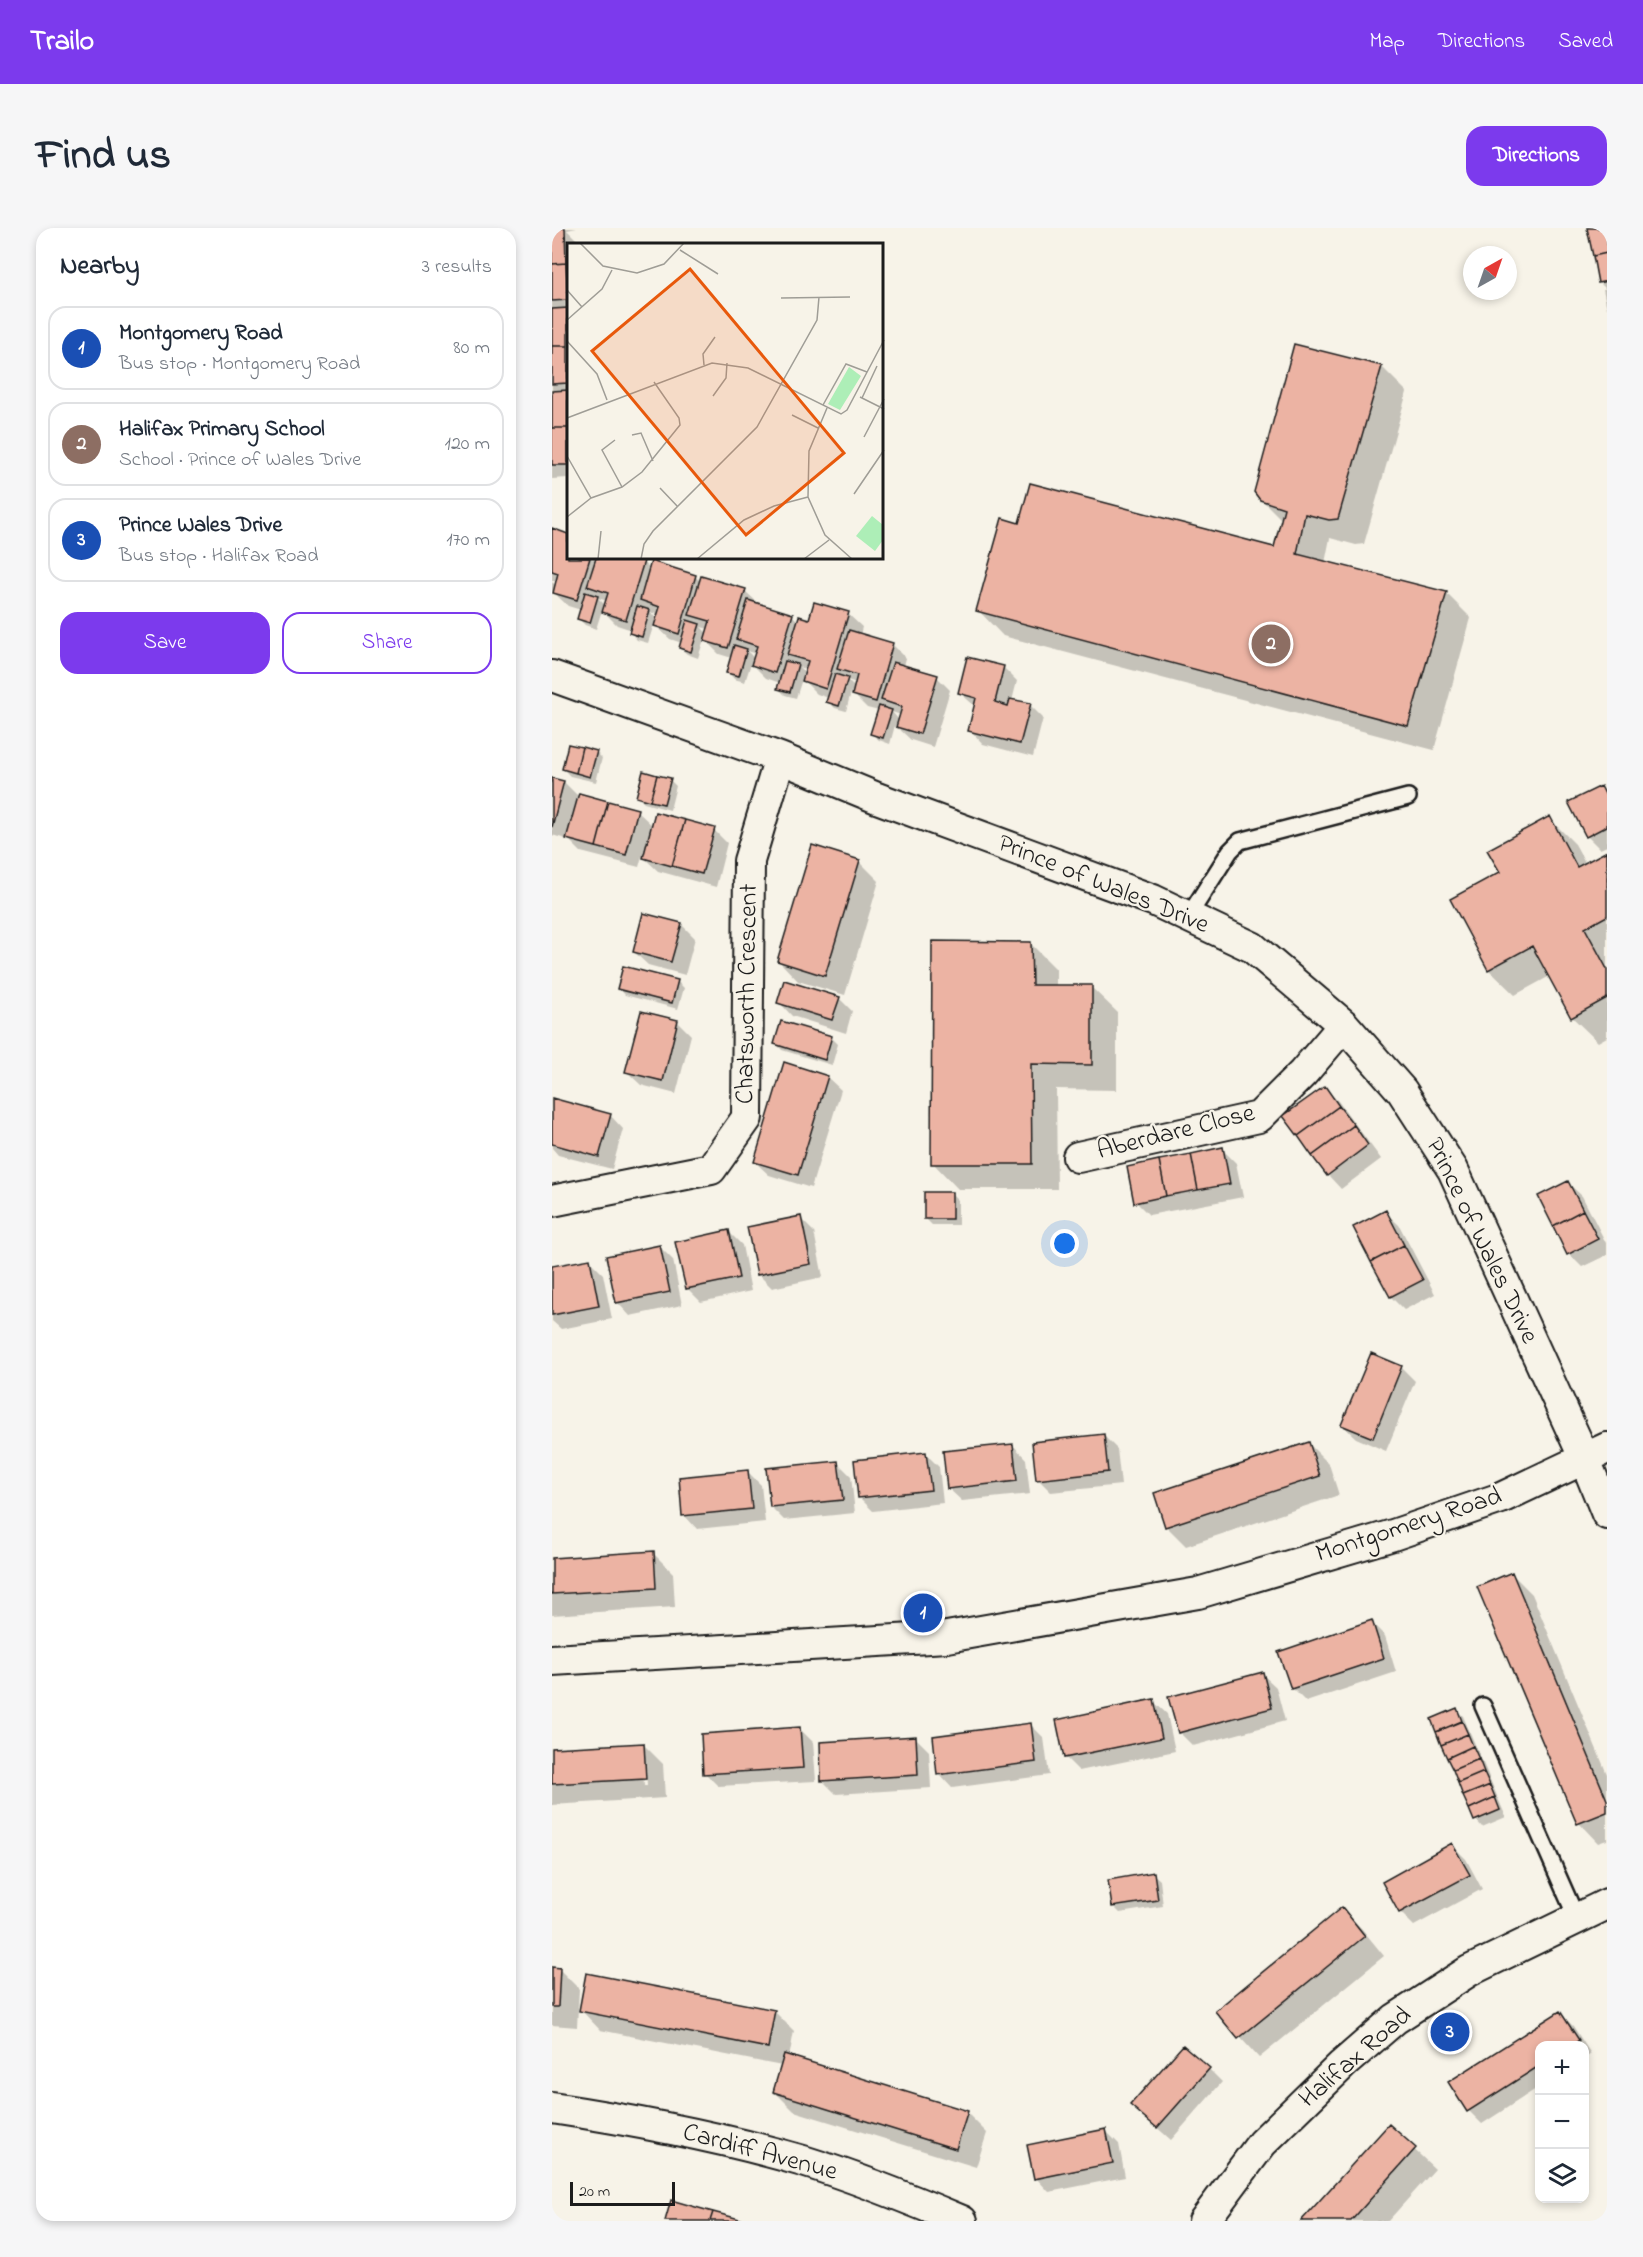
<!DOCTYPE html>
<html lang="en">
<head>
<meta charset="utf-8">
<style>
  body { margin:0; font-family:"Indie Flower",sans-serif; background:#f6f6f7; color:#1f2937 }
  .controls { position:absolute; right:18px; bottom:18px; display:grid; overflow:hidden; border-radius:12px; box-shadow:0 3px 9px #0003 }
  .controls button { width:54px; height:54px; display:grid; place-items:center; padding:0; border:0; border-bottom:2px solid #e0e1e3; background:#fff; color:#1f2937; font:30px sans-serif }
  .compass { position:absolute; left:911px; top:18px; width:54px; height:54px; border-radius:50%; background:#fff; box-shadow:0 3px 9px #0003; rotate:40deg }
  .scale { position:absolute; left:18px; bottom:15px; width:105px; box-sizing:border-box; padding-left:6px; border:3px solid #1c1c1c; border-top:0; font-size:16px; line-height:21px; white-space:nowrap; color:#1c1c1c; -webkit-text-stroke:4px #f7f3e8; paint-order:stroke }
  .you { position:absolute; left:513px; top:1016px; width:21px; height:21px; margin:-15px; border:4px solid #fff; border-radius:50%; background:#1a73e8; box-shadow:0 0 0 9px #1a73e833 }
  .badge { display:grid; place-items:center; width:39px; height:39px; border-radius:50%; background:#7c3aed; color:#fff; font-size:20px; font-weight:700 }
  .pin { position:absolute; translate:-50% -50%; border:3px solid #fff; box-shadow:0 2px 6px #0006 }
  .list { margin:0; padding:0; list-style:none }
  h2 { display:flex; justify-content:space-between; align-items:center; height:78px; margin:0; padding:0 24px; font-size:26px }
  h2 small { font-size:20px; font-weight:400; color:#747a83 }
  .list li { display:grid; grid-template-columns:39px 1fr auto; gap:18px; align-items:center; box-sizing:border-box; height:84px; margin:0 12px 12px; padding:0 12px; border:2px solid #e0e1e3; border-radius:18px }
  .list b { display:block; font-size:22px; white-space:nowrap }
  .list p { margin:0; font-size:20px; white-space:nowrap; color:#747a83 }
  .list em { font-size:20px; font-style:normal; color:#747a83 }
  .actions { display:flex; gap:12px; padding:18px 24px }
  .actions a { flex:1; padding:14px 0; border:2px solid #7c3aed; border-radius:18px; text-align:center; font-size:21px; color:#7c3aed }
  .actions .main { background:#7c3aed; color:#fff }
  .icon { flex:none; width:33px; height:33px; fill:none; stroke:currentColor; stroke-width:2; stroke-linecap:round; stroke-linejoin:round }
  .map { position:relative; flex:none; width:1055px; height:1993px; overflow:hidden; border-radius:18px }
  header { display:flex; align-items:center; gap:36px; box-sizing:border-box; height:84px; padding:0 30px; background:#7c3aed; color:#fff }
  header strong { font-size:28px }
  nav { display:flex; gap:33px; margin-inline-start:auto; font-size:21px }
  .intro { display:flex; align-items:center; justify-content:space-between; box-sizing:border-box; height:144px; padding:0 36px }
  h1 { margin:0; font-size:42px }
  .button { padding:15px 27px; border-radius:18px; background:#7c3aed; color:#fff; font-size:21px; font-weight:700 }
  main { display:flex; gap:36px; padding:0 36px }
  aside { flex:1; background:#fff; border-radius:18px; box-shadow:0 3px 9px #0003 }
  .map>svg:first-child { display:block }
  .shadow { fill:#0003; fill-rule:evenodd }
  .building { fill:#ecb3a3; stroke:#1c1c1c; stroke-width:1.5 }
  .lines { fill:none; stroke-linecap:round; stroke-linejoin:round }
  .service-casing { stroke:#1c1c1c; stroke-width:20 }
  .minor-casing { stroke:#1c1c1c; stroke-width:34 }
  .service { stroke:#f7f3e8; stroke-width:15 }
  .minor { stroke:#f7f3e8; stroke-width:30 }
  .labels { text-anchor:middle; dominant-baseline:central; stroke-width:4.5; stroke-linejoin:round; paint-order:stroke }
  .street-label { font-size:26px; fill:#1c1c1c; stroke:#f7f3e8 }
  .inset-road { fill:none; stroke:#9f9d96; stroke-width:1.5 }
  .view { fill:#e8590c; fill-opacity:0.15; stroke:#e8590c; stroke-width:3 }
  .inset-edge { fill:none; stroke:#1c1c1c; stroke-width:3 }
</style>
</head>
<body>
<header>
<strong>Trailo</strong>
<nav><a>Map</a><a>Directions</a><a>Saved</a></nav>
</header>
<div class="intro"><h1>Find us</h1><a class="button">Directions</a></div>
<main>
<aside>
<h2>Nearby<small>3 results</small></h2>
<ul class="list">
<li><span class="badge" style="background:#1a4fb4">1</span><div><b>Montgomery Road</b><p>Bus stop · Montgomery Road</p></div><em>80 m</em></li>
<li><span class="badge" style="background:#8d6e63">2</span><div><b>Halifax Primary School</b><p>School · Prince of Wales Drive</p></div><em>120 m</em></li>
<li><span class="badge" style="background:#1a4fb4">3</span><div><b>Prince Wales Drive</b><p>Bus stop · Halifax Road</p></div><em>170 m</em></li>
</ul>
<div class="actions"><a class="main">Save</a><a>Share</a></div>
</aside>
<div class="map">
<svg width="1055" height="1993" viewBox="0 0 1055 1993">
  <rect width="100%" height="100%" fill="#f7f3e8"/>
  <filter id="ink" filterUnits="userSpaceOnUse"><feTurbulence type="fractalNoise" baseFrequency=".0167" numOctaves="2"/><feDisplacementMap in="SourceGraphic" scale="12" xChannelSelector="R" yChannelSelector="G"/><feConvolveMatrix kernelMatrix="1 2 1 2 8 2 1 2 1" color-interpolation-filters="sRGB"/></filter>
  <g filter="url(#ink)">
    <path class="shadow" d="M 0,0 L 25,0 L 15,2 L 25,12 L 26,16 L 16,16 L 16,250 L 0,251 Z
      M 1037,0 L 1055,0 L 1055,81 L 1051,61 L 1054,61 L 1047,54 Z
      M 830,139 L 855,164 L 812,316 L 804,317 L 778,310 L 773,335 L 894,365 L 919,390 L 882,522 L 451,408 L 426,382 L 468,297 L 723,321 L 730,292 L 709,271 Z
      M 0,302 L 16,307 L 16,330 L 77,330 L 91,334 L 98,342 L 143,348 L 149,354 L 193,363 L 207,376 L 240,387 L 247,394 L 296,386 L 310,399 L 308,407 L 341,417 L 354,430 L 352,438 L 385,449 L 398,462 L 381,519 L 359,512 L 343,497 L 338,516 L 327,512 L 320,506 L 327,483 L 315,480 L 299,464 L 294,483 L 283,480 L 276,473 L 277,470 L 265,466 L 250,451 L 244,470 L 233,467 L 226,460 L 228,455 L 214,450 L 199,435 L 193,454 L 182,451 L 176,444 L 180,430 L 167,426 L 152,411 L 146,430 L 135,426 L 128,420 L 130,415 L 118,411 L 102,396 L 96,415 L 85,412 L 79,405 L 80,402 L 65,397 L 50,382 L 44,401 L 33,397 L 27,391 L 29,382 L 16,378 L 0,363 L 0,354 L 4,358 L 6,353 L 0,352 ZM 46,370 L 55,373 L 54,378 ZM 98,384 L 107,387 L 106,392 ZM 149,399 L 157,401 L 156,406 ZM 195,423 L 204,426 L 203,431 ZM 251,430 L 264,434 L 263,437 L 251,433 ZM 247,439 L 255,442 L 254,446 ZM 295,452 L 305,455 L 303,460 ZM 340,484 L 349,487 L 347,492 Z
      M 452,440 L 465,453 L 460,473 L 478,477 L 491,490 L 481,529 L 431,516 L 418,502 L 424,479 L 407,464 Z
      M 44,524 L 50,530 L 44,554 L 18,548 L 11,541 Z
      M 0,551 L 12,554 L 27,569 L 85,583 L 101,598 L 162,602 L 175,615 L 164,659 L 106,643 L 90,628 L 87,639 L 29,624 L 14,609 L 14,611 L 0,607 Z
      M 118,552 L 124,558 L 118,582 L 92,575 L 86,569 Z
      M 1049,560 L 1055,566 L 1055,618 L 1048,621 L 1035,608 Z
      M 997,590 L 1023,616 L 1034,636 L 1055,625 L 1055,809 L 1046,814 L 1020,789 L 998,748 L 963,767 L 937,742 L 900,672 L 950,645 Z
      M 308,634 L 327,653 L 293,767 L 246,753 L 227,733 Z
      M 129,696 L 143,710 L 133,747 L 96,737 L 82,724 Z
      M 478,715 L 504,741 L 504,758 L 539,759 L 565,784 L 565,862 L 504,861 L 505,961 L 406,961 L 381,935 Z
      M 125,753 L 132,760 L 126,781 L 73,767 L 67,760 Z
      M 287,770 L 300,783 L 294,805 L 240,788 L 227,774 Z
      M 90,785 L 126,794 L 139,807 L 124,866 L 89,857 L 75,844 Z
      M 230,795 L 280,810 L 286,816 L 280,837 L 230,822 L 224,816 Z
      M 275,849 L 289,862 L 259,960 L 217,947 L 203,934 Z
      M 772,860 L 786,873 L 829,931 L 789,961 L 776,947 Z
      M 0,872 L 58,887 L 71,901 L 60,941 L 6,927 L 0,920 Z
      M 670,921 L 684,935 L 691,969 L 597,987 L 584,974 Z
      M 1016,955 L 1030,968 L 1055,1017 L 1055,1027 L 1030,1039 L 1017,1026 Z
      M 399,965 L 406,972 L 406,997 L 380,997 L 373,990 Z
      M 833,984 L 847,997 L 883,1066 L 852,1082 L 839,1069 Z
      M 248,990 L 262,1004 L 271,1049 L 220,1060 L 206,1046 Z
      M 177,1004 L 190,1017 L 199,1063 L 149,1074 L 135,1060 Z
      M 107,1018 L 121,1032 L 130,1077 L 78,1088 L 65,1074 Z
      M 37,1032 L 51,1046 L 60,1091 L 9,1101 L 0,1093 L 0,1040 Z
      M 849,1139 L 863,1153 L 834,1223 L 804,1210 L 790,1197 Z
      M 552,1208 L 565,1221 L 569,1257 L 499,1264 L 486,1251 Z
      M 757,1216 L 777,1236 L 787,1267 L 634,1318 L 614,1298 Z
      M 461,1217 L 474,1231 L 478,1266 L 410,1273 L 396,1260 Z
      M 374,1226 L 387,1239 L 391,1275 L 321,1283 L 308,1270 Z
      M 286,1235 L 299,1248 L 303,1285 L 232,1292 L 219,1279 Z
      M 196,1244 L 209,1257 L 213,1294 L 145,1301 L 132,1287 Z
      M 101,1325 L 121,1345 L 123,1379 L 0,1387 L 0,1331 Z
      M 960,1346 L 980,1366 L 1055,1546 L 1055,1612 L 1046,1615 L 1027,1595 Z
      M 819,1394 L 833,1408 L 844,1444 L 754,1474 L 740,1460 Z
      M 710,1446 L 724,1459 L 733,1493 L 641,1518 L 627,1504 Z
      M 601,1473 L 615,1486 L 623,1523 L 527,1543 L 514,1530 Z
      M 904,1482 L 911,1488 L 954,1589 L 930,1599 L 924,1592 Z
      M 479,1497 L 492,1510 L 497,1547 L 400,1560 L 387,1546 Z
      M 247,1500 L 261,1514 L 264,1553 L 166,1558 L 153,1545 Z
      M 363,1509 L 377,1523 L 379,1560 L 284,1566 L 271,1553 Z
      M 91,1516 L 111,1536 L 113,1570 L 0,1577 L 0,1522 ZM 91,1535 L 94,1535 L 95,1558 L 92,1558 Z
      M 900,1617 L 914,1631 L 930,1661 L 862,1698 L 848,1684 L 832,1654 Z
      M 601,1646 L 608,1652 L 611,1678 L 568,1685 L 561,1678 Z
      M 790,1681 L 810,1701 L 832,1728 L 707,1830 L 665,1784 Z
      M 0,1741 L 7,1741 L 27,1761 L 25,1799 L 0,1797 Z
      M 29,1782 L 222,1783 L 242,1803 L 237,1830 L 415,1885 L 435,1905 L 424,1939 L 242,1883 L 222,1863 L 230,1838 L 48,1802 Z
      M 1008,1785 L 1021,1798 L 1039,1826 L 1032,1831 L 1032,1818 L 987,1818 L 987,1859 L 930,1896 L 917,1883 Z
      M 657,1841 L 670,1854 L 619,1912 L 594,1890 Z
      M 837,1898 L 883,1941 L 836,1993 L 751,1993 Z
      M 554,1903 L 567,1916 L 573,1949 L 497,1964 L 484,1950 Z"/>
    <path class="building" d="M 0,0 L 13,0 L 14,35 L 0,36 Z
      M 1035,0 L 1055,0 L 1055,25 L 1041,28 Z
      M 1055,25 L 1055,53 L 1046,55 L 1041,28 Z
      M 14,35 L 16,72 L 0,73 L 0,36 Z
      M 16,80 L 16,118 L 0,118 L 0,81 Z
      M 742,116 L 830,138 L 786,291 L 777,292 L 753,286 L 745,326 L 895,364 L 856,498 L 424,383 L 450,290 L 467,295 L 478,255 L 722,319 L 732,280 L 708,272 L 702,264 Z
      M 0,118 L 16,118 L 16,155 L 0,156 Z
      M 16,162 L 16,200 L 0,200 L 0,163 Z
      M 0,200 L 16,200 L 16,237 L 0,237 Z
      M 0,300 L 16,306 L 16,330 L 38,330 L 25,372 L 1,365 L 6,345 L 0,343 Z
      M 44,330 L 82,330 L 92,333 L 74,392 L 50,384 L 56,365 L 35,358 Z
      M 99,333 L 144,347 L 127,406 L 102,398 L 108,379 L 88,372 Z
      M 149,348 L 194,361 L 176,420 L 152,413 L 158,393 L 137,387 Z
      M 33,364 L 46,368 L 38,395 L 25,391 Z
      M 196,372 L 241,386 L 223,445 L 199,437 L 205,418 L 184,411 Z
      M 262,374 L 297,384 L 274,461 L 250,453 L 256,433 L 235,427 L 247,388 L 257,391 Z
      M 85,378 L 98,382 L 90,409 L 77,405 Z
      M 135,392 L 148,396 L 139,424 L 127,420 Z
      M 297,402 L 341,415 L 324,474 L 300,467 L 305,447 L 285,441 Z
      M 182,417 L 195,421 L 187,448 L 174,445 Z
      M 415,429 L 452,438 L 443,474 L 456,478 L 458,471 L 479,475 L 468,516 L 416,503 L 424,470 L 406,465 Z
      M 233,433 L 246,436 L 238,464 L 225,461 Z
      M 341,434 L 386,447 L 368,506 L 344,499 L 350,479 L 329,472 Z
      M 283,446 L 296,450 L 287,478 L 274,474 Z
      M 327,478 L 340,482 L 331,510 L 318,506 Z
      M 16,516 L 30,519 L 24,545 L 10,541 Z
      M 30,519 L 45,523 L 38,549 L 24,545 Z
      M 91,543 L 105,547 L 98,573 L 84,569 Z
      M 105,547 L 119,550 L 112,576 L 98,573 Z
      M 0,550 L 12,553 L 0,599 Z
      M 1049,558 L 1055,570 L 1055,598 L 1034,609 L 1016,574 Z
      M 27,565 L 56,573 L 44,619 L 14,611 Z
      M 56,573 L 86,581 L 74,627 L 44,619 Z
      M 103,584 L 133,592 L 120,638 L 91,630 Z
      M 998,588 L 1025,639 L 1055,623 L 1055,688 L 1033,700 L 1055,741 L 1055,770 L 1019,790 L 980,718 L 936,742 L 898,671 L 948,644 L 935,622 Z
      M 133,592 L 163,600 L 150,646 L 120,638 Z
      M 260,617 L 308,632 L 273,748 L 225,733 Z
      M 91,685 L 130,695 L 119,734 L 81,724 Z
      M 380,713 L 479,714 L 480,757 L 540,757 L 540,837 L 479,836 L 480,936 L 379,936 Z
      M 71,738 L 126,752 L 120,775 L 65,761 Z
      M 232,752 L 288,769 L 280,792 L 225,775 Z
      M 89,783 L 126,792 L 111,853 L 73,844 Z
      M 229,793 L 280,808 L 273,832 L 222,816 Z
      M 232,834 L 276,848 L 246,947 L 202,934 Z
      M 773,858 L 787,878 L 746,908 L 731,888 Z
      M 0,870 L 59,886 L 47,929 L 0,916 Z
      M 787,878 L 802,897 L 760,928 L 746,908 Z
      M 802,897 L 816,917 L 775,948 L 760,928 Z
      M 671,919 L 678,956 L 646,962 L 639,926 Z
      M 639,926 L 646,962 L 614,968 L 607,932 Z
      M 607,932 L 614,968 L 582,975 L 575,939 Z
      M 1016,953 L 1031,982 L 1001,998 L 986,968 Z
      M 372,964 L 400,964 L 400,991 L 372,991 Z
      M 834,982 L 852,1017 L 819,1034 L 801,999 Z
      M 1031,982 L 1046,1011 L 1015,1027 L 1001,998 Z
      M 249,988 L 259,1036 L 205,1047 L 195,999 Z
      M 177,1002 L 187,1050 L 134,1061 L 123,1014 Z
      M 108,1017 L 118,1064 L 64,1075 L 54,1028 Z
      M 852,1017 L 871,1052 L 838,1069 L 819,1034 Z
      M 38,1031 L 47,1078 L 0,1087 L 0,1038 Z
      M 819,1125 L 850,1138 L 821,1210 L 789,1197 Z
      M 552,1206 L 556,1244 L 484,1252 L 480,1214 Z
      M 757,1214 L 768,1248 L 613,1299 L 602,1265 Z
      M 461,1216 L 465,1253 L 395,1261 L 391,1223 Z
      M 374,1224 L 379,1262 L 306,1270 L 302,1232 Z
      M 286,1233 L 291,1272 L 218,1279 L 214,1240 Z
      M 196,1242 L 200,1281 L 130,1288 L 127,1249 Z
      M 102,1323 L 104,1360 L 0,1366 L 0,1330 Z
      M 960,1344 L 1055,1572 L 1055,1584 L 1025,1596 L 925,1359 Z
      M 820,1392 L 832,1430 L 739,1461 L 726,1424 Z
      M 711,1444 L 720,1480 L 626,1505 L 616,1469 Z
      M 602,1471 L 610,1510 L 512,1530 L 504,1492 Z
      M 905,1480 L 910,1493 L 884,1504 L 879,1491 Z
      M 910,1493 L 916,1506 L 889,1517 L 884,1504 Z
      M 479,1495 L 484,1534 L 385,1547 L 381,1508 Z
      M 248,1499 L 251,1540 L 151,1546 L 149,1506 Z
      M 916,1506 L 921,1518 L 895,1530 L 889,1517 Z
      M 364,1508 L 366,1547 L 269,1553 L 268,1514 Z
      M 92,1515 L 94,1551 L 0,1556 L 0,1520 Z
      M 921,1518 L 927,1531 L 901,1542 L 895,1530 Z
      M 927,1531 L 932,1544 L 906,1555 L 901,1542 Z
      M 932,1544 L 938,1557 L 911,1568 L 906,1555 Z
      M 938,1557 L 943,1569 L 917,1581 L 911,1568 Z
      M 943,1569 L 948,1582 L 922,1593 L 917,1581 Z
      M 900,1615 L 918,1647 L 847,1685 L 830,1654 Z
      M 602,1644 L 606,1672 L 560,1679 L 556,1652 Z
      M 790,1679 L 813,1708 L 686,1811 L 663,1783 Z
      M 0,1739 L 8,1740 L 6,1779 L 0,1779 Z
      M 34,1745 L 223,1782 L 216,1820 L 27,1783 Z
      M 1008,1783 L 1027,1812 L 1019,1818 L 987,1818 L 987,1838 L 915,1884 L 896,1854 Z
      M 631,1817 L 658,1840 L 605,1900 L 578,1877 Z
      M 232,1826 L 416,1883 L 404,1921 L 221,1864 Z
      M 837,1896 L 864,1920 L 799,1993 L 749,1993 Z
      M 554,1901 L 561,1935 L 482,1951 L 475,1917 Z
      M 119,1972 L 161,1984 L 158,1993 L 113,1993 Z
      M 161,1984 L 195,1993 L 158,1993 Z"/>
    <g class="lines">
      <g class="service-casing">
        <path id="service" d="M 636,689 L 678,623 L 688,613 L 856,569
          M 931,1478 L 1025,1691"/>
      </g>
      <g class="minor-casing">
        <path id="minor" d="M 0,448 L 228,530 L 325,570 L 601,672 L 700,719 L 792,797 L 850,863 L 901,942 L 1032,1229 L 1055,1286
          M 526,929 L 707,889 L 751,845 L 792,797
          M 0,973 L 159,941 L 195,890 L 197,633 L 228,530
          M 0,1432 L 395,1409 L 646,1365 L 841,1307 L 949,1270 L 1055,1220
          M 0,1880 C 85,1893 169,1909 251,1933 C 306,1950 358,1971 410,1993
          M 652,1993 L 710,1915 L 790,1837 L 843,1791 L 917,1743 L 1055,1676"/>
      </g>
      <use href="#service" class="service"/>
      <use href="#minor" class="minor"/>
    </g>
  </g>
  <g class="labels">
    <g class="street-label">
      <text transform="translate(551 657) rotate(22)">Prince of Wales Drive</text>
      <text transform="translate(196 766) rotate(-89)">Chatsworth Crescent</text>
      <text transform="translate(624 905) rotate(-14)">Aberdare Close</text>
      <text transform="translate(929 1013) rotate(64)">Prince of Wales Drive</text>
      <text transform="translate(857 1298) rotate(-18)">Montgomery Road</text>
      <text transform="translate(804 1830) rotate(-41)">Halifax Road</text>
      <text transform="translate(208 1925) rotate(15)">Cardiff Avenue</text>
    </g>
  </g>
  <g transform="translate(15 15)">
    <rect width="316" height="316" fill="#f7f3e8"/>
    <path d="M 282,124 L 294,133 L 273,167 L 261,161 ZM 305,273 L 316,282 L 316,297 L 308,308 L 289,293 Z" fill="#adeeb7"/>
    <path class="inset-road" d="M 13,0 L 36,23 L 70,30 L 97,21 L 117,0M 113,7 L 151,31M 0,47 L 15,64M 214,55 L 283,54M 0,77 L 35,46 L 45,27M 0,98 L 30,131 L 40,157M 137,122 L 136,111 L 148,94M 146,153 L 159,135 L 160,120M 293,154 L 317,166M 295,155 L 310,123M 256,162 L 279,121 L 300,129M 260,165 L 242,208 L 241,254 L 258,292 L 285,316M 225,172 L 251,185M 0,175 L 145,120 L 181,125 L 274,171 L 280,167 L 317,97M 65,192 L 74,190 L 86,218M 297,194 L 317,156M 48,197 L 35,207 L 55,244M 0,213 L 24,255 L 55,244 L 75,229 L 113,182 L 112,175 L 87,139M 93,245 L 111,264M 287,251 L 317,207M 0,274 L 24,255M 31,316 L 34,288M 74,316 L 77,301 L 86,288 L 190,184 L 250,77 L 252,54M 130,316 L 177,277 L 207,263 L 241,254M 237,316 L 262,297"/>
    <path class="view" d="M 123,26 L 277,210 L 179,292 L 25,108 Z"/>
    <rect width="316" height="316" class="inset-edge"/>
  </g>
</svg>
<div class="controls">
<button>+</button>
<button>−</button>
<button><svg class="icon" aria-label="layers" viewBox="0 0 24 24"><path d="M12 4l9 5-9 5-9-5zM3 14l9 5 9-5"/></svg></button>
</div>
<svg class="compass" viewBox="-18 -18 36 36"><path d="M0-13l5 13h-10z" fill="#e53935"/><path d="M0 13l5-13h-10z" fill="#747a83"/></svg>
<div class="scale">20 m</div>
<div class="you"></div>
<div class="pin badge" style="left:371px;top:1385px;background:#1a4fb4">1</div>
<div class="pin badge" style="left:719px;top:416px;background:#8d6e63">2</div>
<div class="pin badge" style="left:898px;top:1804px;background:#1a4fb4">3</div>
</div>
</main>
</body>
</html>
